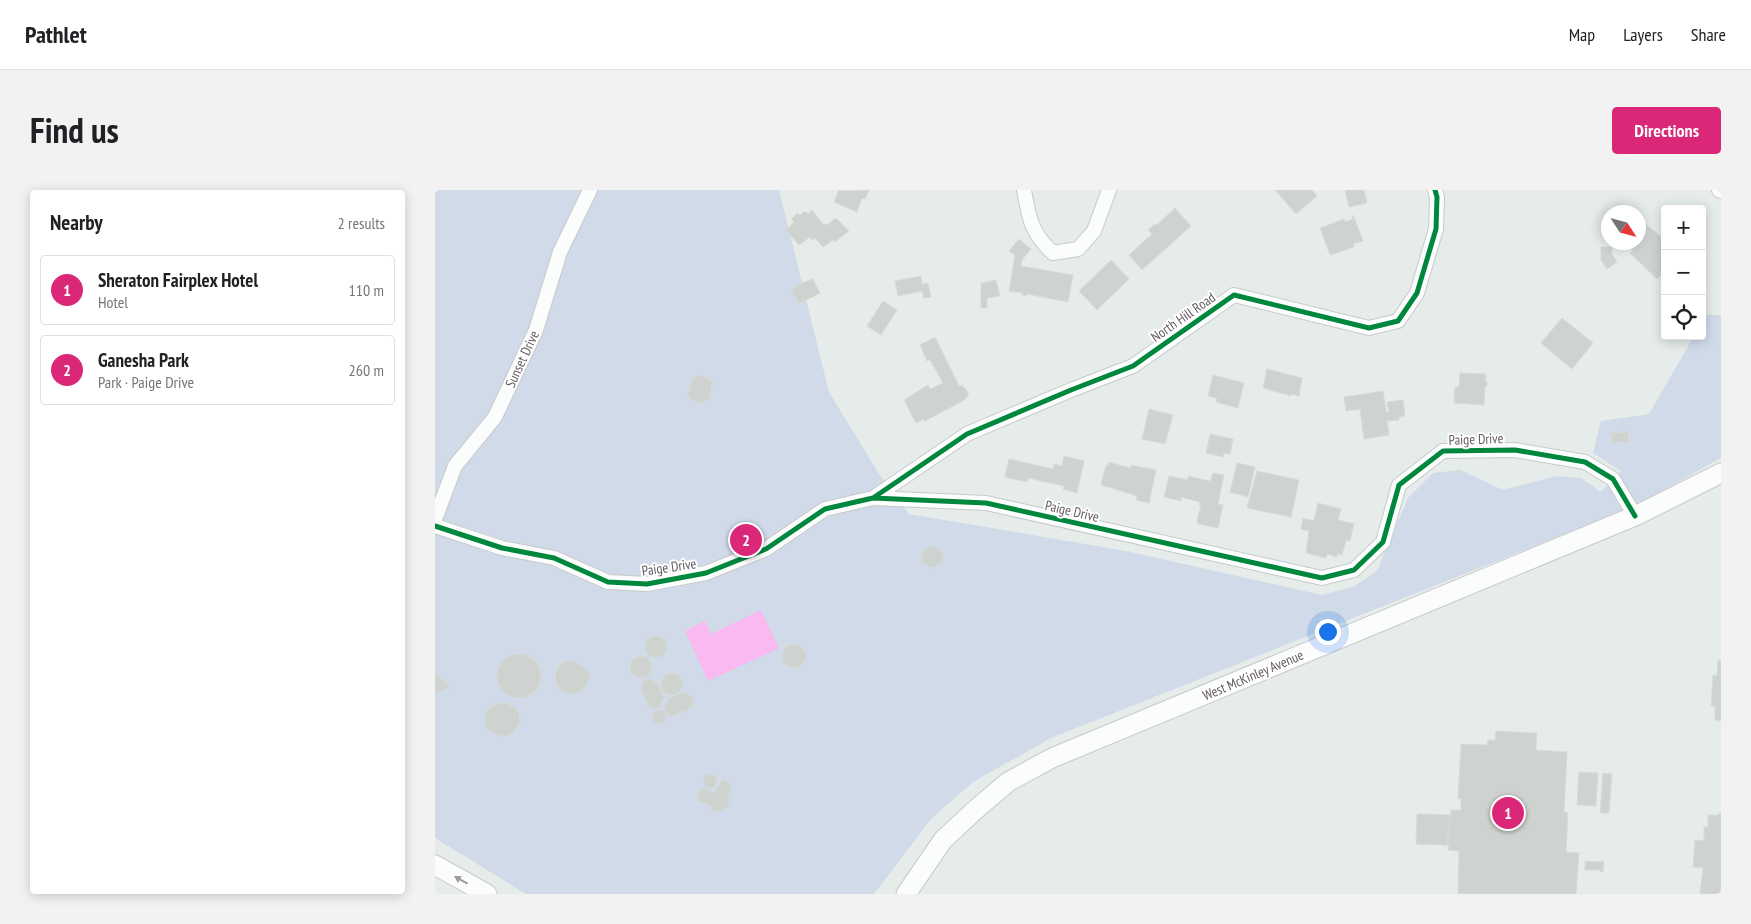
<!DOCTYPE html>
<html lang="en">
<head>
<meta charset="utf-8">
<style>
  body { margin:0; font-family:"PT Sans Narrow",sans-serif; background:#f2f2f2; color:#202124 }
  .controls { position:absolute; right:15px; top:15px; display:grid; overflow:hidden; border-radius:5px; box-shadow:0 2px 12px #0003 }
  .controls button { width:45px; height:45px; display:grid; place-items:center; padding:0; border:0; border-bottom:1px solid #e0e0e0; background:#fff; color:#202124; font:25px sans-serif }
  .compass { position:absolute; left:1166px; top:15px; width:45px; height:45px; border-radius:50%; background:#fff; box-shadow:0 2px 12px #0003; rotate:126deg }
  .you { position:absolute; left:892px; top:441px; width:18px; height:18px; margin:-12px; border:4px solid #fff; border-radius:50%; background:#1a73e8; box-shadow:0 0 0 8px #1a73e833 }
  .badge { display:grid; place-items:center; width:32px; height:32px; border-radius:50%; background:#db2777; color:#fff; font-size:16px; font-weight:700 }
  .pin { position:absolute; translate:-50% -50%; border:2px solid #fff; box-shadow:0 1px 5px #0006 }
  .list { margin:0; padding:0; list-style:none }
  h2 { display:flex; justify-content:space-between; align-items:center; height:65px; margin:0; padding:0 20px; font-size:21px }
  h2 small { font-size:16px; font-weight:400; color:#757577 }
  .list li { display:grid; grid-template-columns:32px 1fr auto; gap:15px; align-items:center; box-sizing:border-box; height:70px; margin:0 10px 10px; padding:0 10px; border:1px solid #e0e0e0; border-radius:5px }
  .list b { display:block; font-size:19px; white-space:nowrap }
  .list p { margin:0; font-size:16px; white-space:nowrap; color:#757577 }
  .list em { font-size:16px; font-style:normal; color:#757577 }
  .icon { flex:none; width:28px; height:28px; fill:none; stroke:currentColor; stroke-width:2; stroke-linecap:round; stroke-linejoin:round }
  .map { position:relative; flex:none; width:1286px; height:704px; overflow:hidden; border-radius:5px }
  header { display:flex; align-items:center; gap:30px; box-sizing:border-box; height:70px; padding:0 25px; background:#fff; border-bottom:1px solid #e0e0e0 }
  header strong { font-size:24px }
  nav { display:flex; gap:28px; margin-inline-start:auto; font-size:18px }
  .intro { display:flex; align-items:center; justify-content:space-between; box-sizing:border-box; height:120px; padding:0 30px }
  h1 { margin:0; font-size:35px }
  .button { padding:12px 22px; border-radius:5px; background:#db2777; color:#fff; font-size:18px; font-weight:700 }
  main { display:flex; gap:30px; padding:0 30px }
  aside { flex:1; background:#fff; border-radius:5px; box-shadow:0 2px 12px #0003 }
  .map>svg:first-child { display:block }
  .green { fill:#d0dae9 }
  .water { fill:#f8baf1 }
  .building { fill:#cfd3d0; stroke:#d6dcd8 }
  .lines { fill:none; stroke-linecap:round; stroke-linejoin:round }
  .street-casing { stroke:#c8c9c9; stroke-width:16 }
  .secondary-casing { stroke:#cac9cb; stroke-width:21 }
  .street { stroke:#fbfcfc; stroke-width:14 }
  .secondary { stroke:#fbfcfc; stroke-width:19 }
  .cycleway-casing { stroke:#fff; stroke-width:8 }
  .cycleway { stroke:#00873e; stroke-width:5 }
  .oneway { fill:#a19ba0 }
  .labels { text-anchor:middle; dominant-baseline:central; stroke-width:4; stroke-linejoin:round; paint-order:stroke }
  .street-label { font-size:14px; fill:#655b63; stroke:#fff }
</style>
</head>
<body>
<header>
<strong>Pathlet</strong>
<nav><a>Map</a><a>Layers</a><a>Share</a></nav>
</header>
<div class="intro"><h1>Find us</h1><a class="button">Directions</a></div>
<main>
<aside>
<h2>Nearby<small>2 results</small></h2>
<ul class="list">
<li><span class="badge">1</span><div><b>Sheraton Fairplex Hotel</b><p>Hotel</p></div><em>110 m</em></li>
<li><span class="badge">2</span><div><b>Ganesha Park</b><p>Park · Paige Drive</p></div><em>260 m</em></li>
</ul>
</aside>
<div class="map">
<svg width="1286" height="704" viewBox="0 0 1286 704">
  <rect width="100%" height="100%" fill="#e6ece9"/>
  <path class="green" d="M 0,0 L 344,0 L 394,202 L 444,284 L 474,324 L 691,361 L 887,405 L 918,397 L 942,381 L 973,308 L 998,283 L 1025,280 L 1068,300 L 1121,286 L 1146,288 L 1166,302 L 1186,281 L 1158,263 L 1166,231 L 1214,224 L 1259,146 L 1267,146 L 1267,131 L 1271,125 L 1286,125 L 1286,268 L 1210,310 L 1145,338 L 616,548 L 538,592 L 496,629 L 439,704 L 91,704 L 0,648 Z"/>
  <path class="water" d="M 326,420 L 344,458 L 273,491 L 250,441 L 270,431 L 276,444 Z"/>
  <path class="building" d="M 404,0 L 412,1 L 434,0 L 430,9 L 427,8 L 422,22 L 399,12 Z
    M 840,0 L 877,0 L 882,6 L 861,24 Z
    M 910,0 L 929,0 L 932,13 L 914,17 Z
    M 740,18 L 756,36 L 707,80 L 694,65 L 717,44 L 713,40 L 720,34 L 722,35 Z
    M 377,20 L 389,35 L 390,34 L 392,35 L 401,28 L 414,41 L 400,52 L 398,50 L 388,57 L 380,48 L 377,50 L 375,47 L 364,55 L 351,40 L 359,32 L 356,29 L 363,23 L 365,25 L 370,21 L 373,24 Z
    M 918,25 L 928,51 L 918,54 L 919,57 L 895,65 L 885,38 L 909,29 L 910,32 L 918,29 L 917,26 Z
    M 1207,31 L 1230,50 L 1230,85 L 1228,83 L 1222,89 L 1195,63 L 1198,61 L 1192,55 L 1195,52 L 1204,52 L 1204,34 Z
    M 584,49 L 596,59 L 587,70 L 586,76 L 638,85 L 633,112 L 592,104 L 592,106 L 587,105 L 587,103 L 574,101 L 580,65 L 574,61 Z
    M 1166,57 L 1177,57 L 1177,64 L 1182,72 L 1172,79 L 1166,70 Z
    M 676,70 L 694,89 L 662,120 L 644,101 Z
    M 486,86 L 487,94 L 493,93 L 496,107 L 489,108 L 487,101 L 463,106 L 460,91 Z
    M 378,89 L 385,103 L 364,114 L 356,100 L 361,97 L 360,96 Z
    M 561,90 L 565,106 L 552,108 L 552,118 L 546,118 L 546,93 Z
    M 448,111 L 462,120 L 446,145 L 432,136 Z
    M 1127,128 L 1158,153 L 1137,179 L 1106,153 Z
    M 500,147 L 524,196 L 527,195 L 529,198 L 530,198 L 534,205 L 530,208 L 531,209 L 490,231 L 489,229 L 481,233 L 469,210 L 493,195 L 495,199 L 508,193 L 495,170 L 492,171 L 485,155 Z
    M 832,179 L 867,188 L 864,206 L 856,204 L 856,206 L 828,198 Z
    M 1025,183 L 1051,184 L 1050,191 L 1052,191 L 1052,196 L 1050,196 L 1049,215 L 1019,213 L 1020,197 L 1024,197 Z
    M 263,185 L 272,187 L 277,192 L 275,207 L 273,210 L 267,213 L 259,211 L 254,207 L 253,204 L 257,189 Z
    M 778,185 L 809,193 L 803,218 L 781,212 L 782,208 L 773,206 Z
    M 948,201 L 951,222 L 954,222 L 952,212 L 968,210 L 970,226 L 964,227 L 964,230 L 952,231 L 954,245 L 929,249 L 925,219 L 911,221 L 909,207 Z
    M 714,219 L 738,225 L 730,254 L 707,249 Z
    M 1193,242 L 1194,252 L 1177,253 L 1176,243 Z
    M 775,244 L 798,249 L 795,264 L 789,263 L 788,267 L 771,263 Z
    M 629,266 L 649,271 L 642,303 L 628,299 L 629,296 L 593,288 L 592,292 L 570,287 L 574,269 L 618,279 L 619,274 L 627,276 Z
    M 673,272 L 696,278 L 696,275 L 721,280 L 714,313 L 701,310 L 702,306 L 666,295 L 671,275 L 673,276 Z
    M 802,273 L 820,277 L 813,307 L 795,302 Z
    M 822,281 L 864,290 L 856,327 L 812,318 Z
    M 778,283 L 789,285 L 783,314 L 788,315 L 783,338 L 763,334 L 762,330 L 766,315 L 764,315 L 765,312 L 746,307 L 746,311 L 729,307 L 734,286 L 753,290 L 753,286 L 774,291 L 776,290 Z
    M 883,313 L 906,319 L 903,330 L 919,334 L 915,351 L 911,350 L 907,365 L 902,364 L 902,367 L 892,364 L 891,368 L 871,363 L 874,341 L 866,339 L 868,328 L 879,331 Z
    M 498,355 L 508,362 L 507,373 L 496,378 L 486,372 L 487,362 Z
    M210 457a11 11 0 1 1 22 0a11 11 0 1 1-22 0Z
    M347 466a12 12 0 1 1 24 0a12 12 0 1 1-24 0Z
    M62 486a22 22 0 1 1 44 0a22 22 0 1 1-44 0Z
    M195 477a11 11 0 1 1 22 0a11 11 0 1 1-22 0Z
    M 1283,470 L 1286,471 L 1286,531 L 1280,530 L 1280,516 L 1276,516 L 1278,485 L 1282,486 Z
    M 129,471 L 138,471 L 152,479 L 155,486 L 151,496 L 145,502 L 135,504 L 127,501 L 121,494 L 120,485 L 123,477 Z
    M 0,483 L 16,498 L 0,503 Z
    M226 494a11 11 0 1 1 22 0a11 11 0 1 1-22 0Z
    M 214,489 L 222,492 L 229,507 L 225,517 L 220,519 L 213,516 L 206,498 L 209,490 Z
    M 249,502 L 256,505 L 259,511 L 256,518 L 248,522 L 245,521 L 243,524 L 237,526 L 232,524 L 229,519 L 233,509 Z
    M 63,513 L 71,513 L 80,517 L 84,524 L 85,532 L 79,542 L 71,546 L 62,546 L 55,541 L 50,535 L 50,525 L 55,517 Z
    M217 527a7 7 0 1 1 14 0a7 7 0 1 1-14 0Z
    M 1061,541 L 1102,543 L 1101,560 L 1132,562 L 1129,622 L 1133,623 L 1131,662 L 1144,663 L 1141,704 L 1023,704 L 1024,661 L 1013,660 L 1014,655 L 1012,655 L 1016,620 L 1026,620 L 1026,609 L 1023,609 L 1026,554 L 1052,555 L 1053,550 L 1060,550 Z
    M 1144,582 L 1163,583 L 1161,616 L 1142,615 Z
    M 1168,583 L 1177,584 L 1174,623 L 1165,623 Z
    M268 591a7 7 0 1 1 14 0a7 7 0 1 1-14 0Z
    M 288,590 L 296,593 L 294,596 L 297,597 L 293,608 L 295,612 L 292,618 L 278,623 L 275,615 L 264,611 L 262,606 L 264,600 L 269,598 L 278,603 Z
    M 1284,623 L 1286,623 L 1286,704 L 1265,704 L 1268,678 L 1258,677 L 1260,650 L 1269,651 L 1269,637 L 1273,637 L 1273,625 L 1284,625 Z
    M 982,624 L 1015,625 L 1012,655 L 981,654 Z
    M 1166,670 L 1169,672 L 1168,682 L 1165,682 L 1165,680 L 1150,680 L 1150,671 L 1166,672 Z"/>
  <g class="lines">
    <g class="street-casing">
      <path id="street" d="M 589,0 C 594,28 596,43 618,63 L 643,59 L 659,41 L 674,0
        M 1284,0 L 1286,1
        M 438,308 L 532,244 L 636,200 L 698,176 L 799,105 L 934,138 L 963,131 L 982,103 L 1001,39 L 1002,7 L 1000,0
        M 0,329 L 20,276 L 60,227 L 101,140 L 125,62 L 155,0
        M 0,336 L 67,358 L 119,368 L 173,392 L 212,394 L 271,383 L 331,359 L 390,319 L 438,308 L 551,313 L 887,388 L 919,380 L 948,352 L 964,295 L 1008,261 L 1080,260 L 1150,272 L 1178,289 L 1200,326"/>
    </g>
    <g class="secondary-casing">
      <path id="secondary" d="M 0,675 L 52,704
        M 471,704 L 508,650 L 539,621 L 573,592 L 617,568 L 1200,326 L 1286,283"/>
    </g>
    <use href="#street" class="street"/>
    <use href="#secondary" class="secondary"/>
    <g class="cycleway-casing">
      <path id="cycleway" d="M 438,308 L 532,244 L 636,200 L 698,176 L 799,105 L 934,138 L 963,131 L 982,103 L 1001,39 L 1002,7 L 1000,0
        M 0,336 L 67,358 L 119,368 L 173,392 L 212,394 L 271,383 L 331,359 L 390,319 L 438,308 L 551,313 L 887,388 L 919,380 L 948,352 L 964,295 L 1008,261 L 1080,260 L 1150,272 L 1178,289 L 1200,326"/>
    </g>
    <use href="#cycleway" class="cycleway"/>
  </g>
  <defs><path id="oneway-solid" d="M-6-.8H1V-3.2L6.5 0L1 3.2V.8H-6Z" transform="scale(1.25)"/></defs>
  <use class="oneway" href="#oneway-solid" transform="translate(26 690) rotate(-151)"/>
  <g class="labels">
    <g class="street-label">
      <text transform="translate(748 127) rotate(-35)">North Hill Road</text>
      <text transform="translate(87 169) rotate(-65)">Sunset Drive</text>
      <text transform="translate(1041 249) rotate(-2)">Paige Drive</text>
      <text transform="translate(637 321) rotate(13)">Paige Drive</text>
      <text transform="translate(234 377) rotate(-8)">Paige Drive</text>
      <text transform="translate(818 485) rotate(-23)">West McKinley Avenue</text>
    </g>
  </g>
</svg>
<div class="controls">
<button>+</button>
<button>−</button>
<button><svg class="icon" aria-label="locate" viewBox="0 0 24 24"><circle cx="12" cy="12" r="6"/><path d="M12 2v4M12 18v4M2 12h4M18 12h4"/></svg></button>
</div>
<svg class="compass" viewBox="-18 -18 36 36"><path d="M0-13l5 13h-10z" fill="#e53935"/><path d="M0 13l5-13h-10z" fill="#757577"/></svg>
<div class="you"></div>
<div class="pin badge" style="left:1073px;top:623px">1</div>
<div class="pin badge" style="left:311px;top:350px">2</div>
</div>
</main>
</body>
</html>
